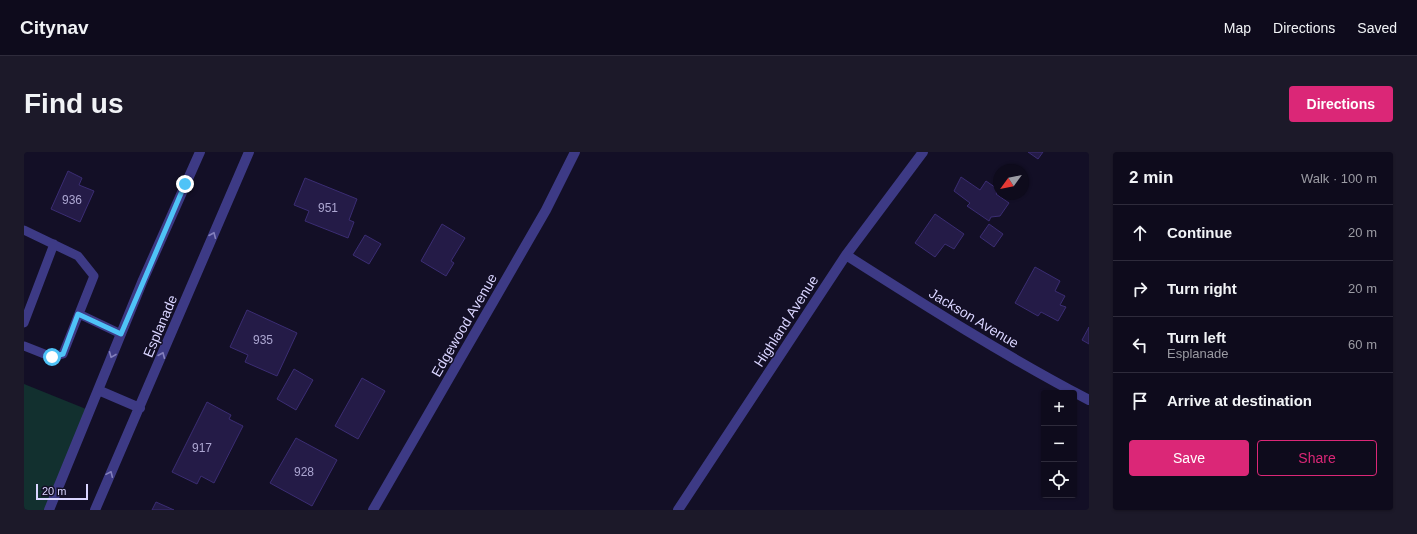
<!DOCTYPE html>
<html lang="en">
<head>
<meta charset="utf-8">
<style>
  body { margin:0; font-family:Helvetica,sans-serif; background:#1c1929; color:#f1f3f6 }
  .controls { position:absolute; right:12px; bottom:12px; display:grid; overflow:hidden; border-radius:4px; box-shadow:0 1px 3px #0004 }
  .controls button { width:36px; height:36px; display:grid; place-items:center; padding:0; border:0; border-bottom:1px solid #2e2b3b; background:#0e0b1c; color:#f1f3f6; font:20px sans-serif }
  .compass { position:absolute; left:969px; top:12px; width:36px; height:36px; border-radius:50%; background:#0e0b1c; box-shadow:0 1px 3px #0004; rotate:237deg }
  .scale { position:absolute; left:12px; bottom:10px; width:52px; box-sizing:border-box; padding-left:4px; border:2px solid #d9d4ff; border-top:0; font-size:11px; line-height:14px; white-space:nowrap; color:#d9d4ff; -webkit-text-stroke:3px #130f26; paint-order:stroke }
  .stop { position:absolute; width:12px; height:12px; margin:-9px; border:3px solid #4fc3f7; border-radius:50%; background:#fff }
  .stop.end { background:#4fc3f7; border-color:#fff; box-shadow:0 1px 4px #0008 }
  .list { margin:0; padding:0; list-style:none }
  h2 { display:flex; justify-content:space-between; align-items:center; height:52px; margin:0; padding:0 16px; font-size:17px }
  h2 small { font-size:13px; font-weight:400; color:#9b9ba3 }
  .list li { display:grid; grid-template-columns:26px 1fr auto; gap:12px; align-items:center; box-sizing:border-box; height:56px; padding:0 16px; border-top:1px solid #2e2b3b }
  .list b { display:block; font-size:15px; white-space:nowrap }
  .list p { margin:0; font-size:13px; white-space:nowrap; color:#9b9ba3 }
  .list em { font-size:13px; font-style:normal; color:#9b9ba3 }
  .actions { display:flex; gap:8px; padding:12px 16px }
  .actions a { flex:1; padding:9px 0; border:1px solid #db2777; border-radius:4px; text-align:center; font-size:14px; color:#db2777 }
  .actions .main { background:#db2777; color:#fff }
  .icon { flex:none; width:22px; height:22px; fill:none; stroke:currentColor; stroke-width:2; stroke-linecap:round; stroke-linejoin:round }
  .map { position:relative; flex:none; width:1065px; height:358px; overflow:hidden; border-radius:4px }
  header { display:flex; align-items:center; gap:24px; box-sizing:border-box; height:56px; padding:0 20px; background:#0e0b1c; border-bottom:1px solid #2e2b3b }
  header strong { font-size:19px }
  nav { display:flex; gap:22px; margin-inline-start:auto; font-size:14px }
  .intro { display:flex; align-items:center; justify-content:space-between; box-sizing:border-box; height:96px; padding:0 24px }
  h1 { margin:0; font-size:28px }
  .button { padding:10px 18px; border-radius:4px; background:#db2777; color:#fff; font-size:14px; font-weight:700 }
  main { display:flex; gap:24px; padding:0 24px }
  aside { flex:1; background:#0e0b1c; border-radius:4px; box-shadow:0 1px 3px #0004 }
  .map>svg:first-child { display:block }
  .green { fill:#12302f }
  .building { fill:#241b47; stroke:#3b2d73 }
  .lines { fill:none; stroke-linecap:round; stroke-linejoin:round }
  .lane { stroke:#3d3a85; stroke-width:9 }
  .street { stroke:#3d3a85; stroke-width:10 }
  .oneway { stroke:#837fbc }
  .route { stroke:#4fc3f7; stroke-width:5 }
  .labels { text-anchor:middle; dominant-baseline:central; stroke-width:3; stroke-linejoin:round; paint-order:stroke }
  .number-label { font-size:12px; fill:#aca6d1 }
  .street-label { font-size:14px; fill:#d9d4ff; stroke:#130f26 }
</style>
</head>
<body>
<header>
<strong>Citynav</strong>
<nav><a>Map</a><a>Directions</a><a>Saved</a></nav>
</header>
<div class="intro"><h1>Find us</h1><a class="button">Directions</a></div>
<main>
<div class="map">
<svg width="1065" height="358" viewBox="0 0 1065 358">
  <rect width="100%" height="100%" fill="#130f26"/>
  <path class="green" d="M 0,232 L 62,257 L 21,358 L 0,358 Z"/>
  <path class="building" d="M 1004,0 L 1019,0 L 1014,7 Z
    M 44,19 L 58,26 L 55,33 L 70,39 L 56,70 L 27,57 Z
    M 937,25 L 956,38 L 962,29 L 975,38 L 972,42 L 985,51 L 976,64 L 967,65 L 965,69 L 943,54 L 946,51 L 930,39 Z
    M 281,26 L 333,47 L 325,68 L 330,70 L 324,86 L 281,69 L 285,59 L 270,53 Z
    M 911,62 L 940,82 L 930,97 L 921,92 L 911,105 L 891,91 Z
    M 418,72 L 441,86 L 427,109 L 430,111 L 422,124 L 397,109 Z
    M 965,72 L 979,82 L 970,95 L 956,85 Z
    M 341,83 L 357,92 L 345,112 L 329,103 Z
    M 1011,115 L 1036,129 L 1031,139 L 1041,144 L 1036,153 L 1042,155 L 1034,169 L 1017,160 L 1014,164 L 991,151 Z
    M 223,158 L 273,181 L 253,224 L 221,210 L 224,203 L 206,195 Z
    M 1065,175 L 1065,192 L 1058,188 Z
    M 270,217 L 289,228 L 272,258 L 253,247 Z
    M 338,226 L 361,239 L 334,287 L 311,274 Z
    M 183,250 L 207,263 L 205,267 L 219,274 L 190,331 L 177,324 L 173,332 L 148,320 Z
    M 272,286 L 313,308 L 288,354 L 246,331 Z
    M 132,350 L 150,358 L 128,358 Z"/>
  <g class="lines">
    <path class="lane" d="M 0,78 L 54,104 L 70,124 L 39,202 L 28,205 L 0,194
      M 55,162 L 97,182
      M 0,171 L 30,92"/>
    <path class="street" d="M 822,103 C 902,154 981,204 1065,248
      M 74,238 L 116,256
      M 25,358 L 119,128 L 176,0
      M 71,358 L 225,0
      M 349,358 L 522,58 L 551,0
      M 654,358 L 822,103 L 899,0"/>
  </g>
  <defs><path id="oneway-chevron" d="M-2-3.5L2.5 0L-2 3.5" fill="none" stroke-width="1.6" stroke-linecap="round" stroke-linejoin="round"/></defs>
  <g class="oneway">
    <use href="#oneway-chevron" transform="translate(189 83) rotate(-67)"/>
    <use href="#oneway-chevron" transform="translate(88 203) rotate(112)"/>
    <use href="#oneway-chevron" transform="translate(138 203) rotate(-67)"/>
    <use href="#oneway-chevron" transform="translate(86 322) rotate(-66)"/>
  </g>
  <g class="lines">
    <path class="route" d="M 28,205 L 39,202 L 54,162 L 97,182 L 161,32"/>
  </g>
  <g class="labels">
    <g class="number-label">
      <text x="48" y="48">936</text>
      <text x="304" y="56">951</text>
      <text x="239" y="188">935</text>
      <text x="178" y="296">917</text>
      <text x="280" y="320">928</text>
    </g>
    <g class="street-label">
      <text transform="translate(950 166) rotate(31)">Jackson Avenue</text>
      <text transform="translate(762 169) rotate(-57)">Highland Avenue</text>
      <text transform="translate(440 173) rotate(-60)">Edgewood Avenue</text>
      <text transform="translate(136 174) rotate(-67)">Esplanade</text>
    </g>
  </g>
</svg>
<div class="controls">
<button>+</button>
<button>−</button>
<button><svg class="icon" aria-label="locate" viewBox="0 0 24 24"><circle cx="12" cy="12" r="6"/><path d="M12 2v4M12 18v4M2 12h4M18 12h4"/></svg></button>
</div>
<svg class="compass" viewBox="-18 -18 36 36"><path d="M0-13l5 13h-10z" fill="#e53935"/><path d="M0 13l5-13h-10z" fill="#9b9ba3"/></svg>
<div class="scale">20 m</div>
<div class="stop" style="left:28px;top:205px"></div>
<div class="stop end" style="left:161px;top:32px"></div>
</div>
<aside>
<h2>2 min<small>Walk · 100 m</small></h2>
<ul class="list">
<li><svg class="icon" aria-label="ahead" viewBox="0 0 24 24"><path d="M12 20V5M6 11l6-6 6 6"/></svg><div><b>Continue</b></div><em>20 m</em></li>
<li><svg class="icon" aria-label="right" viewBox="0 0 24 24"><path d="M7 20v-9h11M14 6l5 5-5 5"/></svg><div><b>Turn right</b></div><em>20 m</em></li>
<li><svg class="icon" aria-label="left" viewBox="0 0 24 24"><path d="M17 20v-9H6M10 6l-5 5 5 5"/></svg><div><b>Turn left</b><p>Esplanade</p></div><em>60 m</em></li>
<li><svg class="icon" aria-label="arrive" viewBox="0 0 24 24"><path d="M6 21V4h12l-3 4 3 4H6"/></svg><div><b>Arrive at destination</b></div></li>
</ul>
<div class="actions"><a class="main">Save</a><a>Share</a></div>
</aside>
</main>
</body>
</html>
